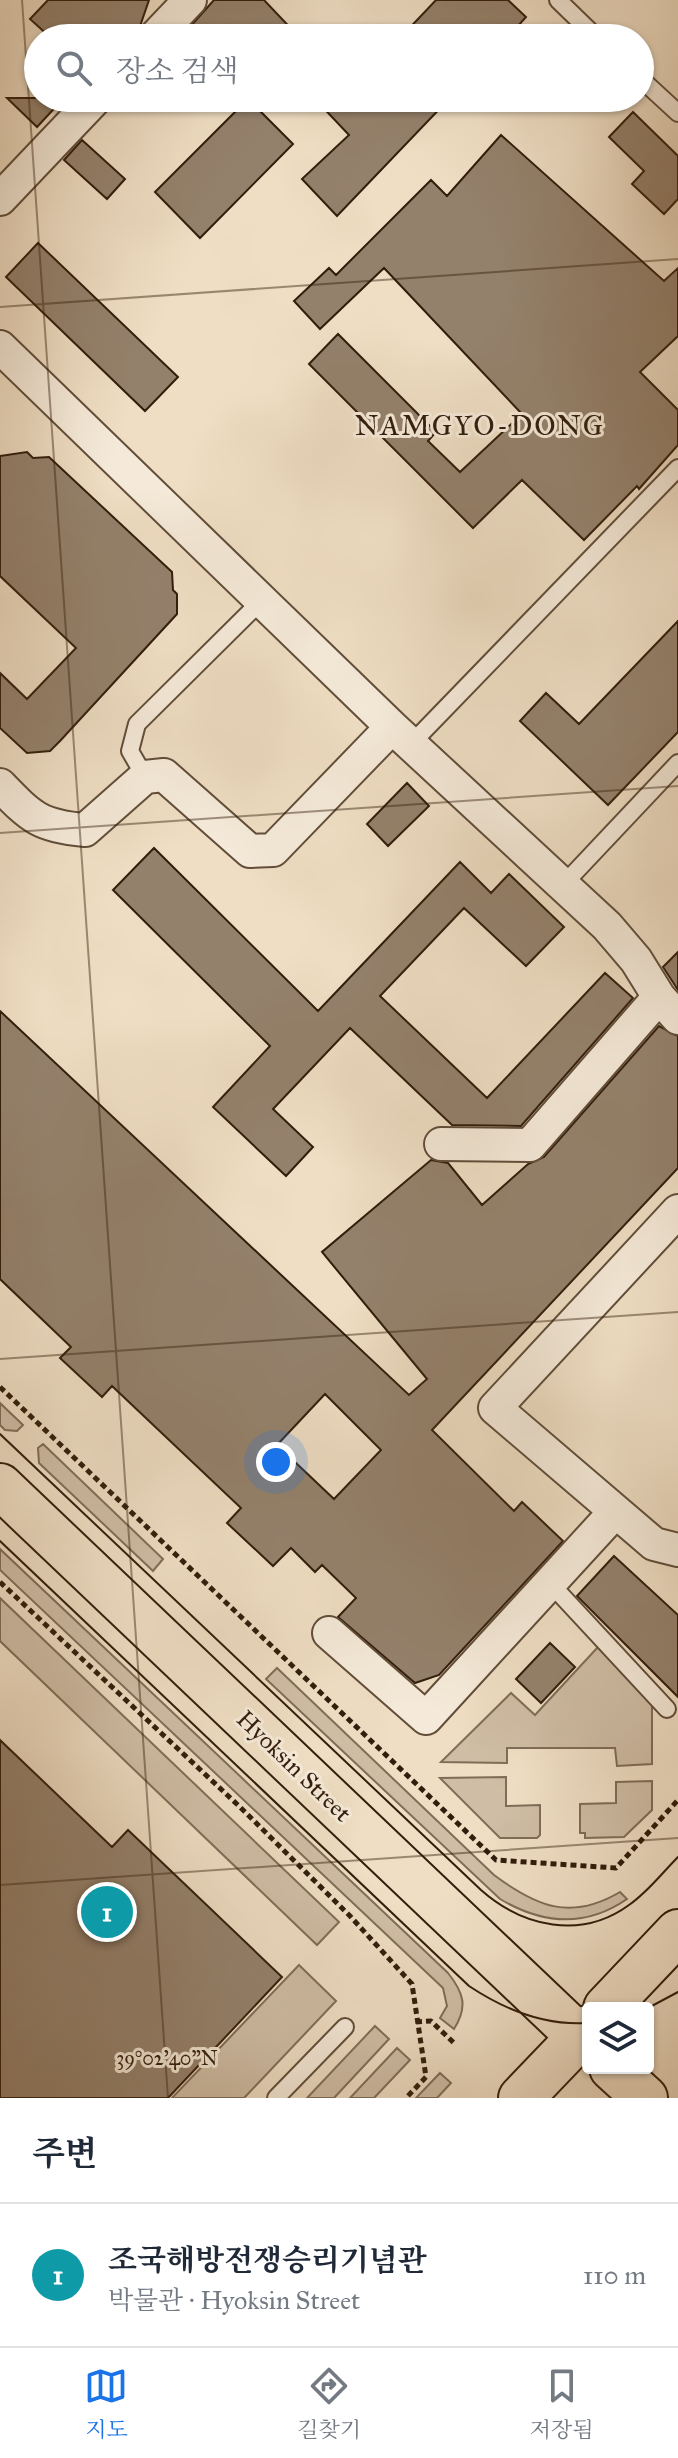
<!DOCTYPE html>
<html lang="ko">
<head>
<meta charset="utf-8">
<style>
  body { margin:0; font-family:"IM FELL Great Primer","Noto Serif KR",serif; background:#f6f6f7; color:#1f2937 }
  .controls { position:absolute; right:24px; bottom:24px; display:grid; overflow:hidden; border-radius:8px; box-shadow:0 2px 6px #0004 }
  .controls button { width:72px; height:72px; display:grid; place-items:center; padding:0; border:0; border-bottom:2px solid #e0e1e3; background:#fff; color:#1f2937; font:40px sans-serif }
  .you { position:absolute; left:276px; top:1462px; width:28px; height:28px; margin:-20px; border:6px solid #fff; border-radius:50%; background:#1a73e8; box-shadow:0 0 0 12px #1a73e833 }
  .badge { display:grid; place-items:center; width:52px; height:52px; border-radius:50%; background:#1a73e8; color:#fff; font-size:26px; font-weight:700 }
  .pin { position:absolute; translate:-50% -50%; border:4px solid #fff; box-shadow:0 2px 8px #0006 }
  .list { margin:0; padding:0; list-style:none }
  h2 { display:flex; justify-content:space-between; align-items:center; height:104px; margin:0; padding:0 32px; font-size:34px }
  h2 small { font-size:26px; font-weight:400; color:#747a83 }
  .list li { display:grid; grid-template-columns:52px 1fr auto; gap:24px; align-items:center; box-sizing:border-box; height:144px; padding:0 32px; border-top:2px solid #e0e1e3 }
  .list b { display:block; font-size:30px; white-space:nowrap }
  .list p { margin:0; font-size:26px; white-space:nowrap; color:#747a83 }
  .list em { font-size:26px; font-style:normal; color:#747a83 }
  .icon { flex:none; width:44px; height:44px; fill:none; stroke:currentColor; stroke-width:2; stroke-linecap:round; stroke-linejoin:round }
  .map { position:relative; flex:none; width:678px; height:2098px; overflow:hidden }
  .search { position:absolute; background:#fff; box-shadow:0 2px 6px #0004; left:24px; right:24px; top:24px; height:88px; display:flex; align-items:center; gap:20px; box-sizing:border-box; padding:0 28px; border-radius:44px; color:#747a83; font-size:30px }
  .sheet { height:248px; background:#fff }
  nav { display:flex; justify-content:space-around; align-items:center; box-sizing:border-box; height:112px; border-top:2px solid #e0e1e3; background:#fff; font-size:22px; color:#747a83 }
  nav a { display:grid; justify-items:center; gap:4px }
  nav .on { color:#1a73e8 }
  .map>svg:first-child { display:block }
  .green { fill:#cfbda5; stroke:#806d58; stroke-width:2 }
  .building { fill:#94816c; stroke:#321d0c; stroke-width:2; fill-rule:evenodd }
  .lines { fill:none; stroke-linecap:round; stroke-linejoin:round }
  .service-casing { stroke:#614d3a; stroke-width:20 }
  .minor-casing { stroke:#614d3a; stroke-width:36 }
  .primary-casing { stroke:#321d0c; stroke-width:48 }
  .path { stroke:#321d0c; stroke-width:5; stroke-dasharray:6 4; stroke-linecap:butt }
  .service { stroke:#f5ead9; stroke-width:16 }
  .minor { stroke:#f5ead9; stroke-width:32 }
  .primary { stroke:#efdec4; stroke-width:44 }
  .tram { stroke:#321d0c; stroke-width:2 }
  .ticks { fill:none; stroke:#321d0c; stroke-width:2; stroke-opacity:0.45 }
  .labels { text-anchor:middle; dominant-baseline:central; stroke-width:6; stroke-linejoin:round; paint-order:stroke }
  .street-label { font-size:24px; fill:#321d0c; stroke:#f5ead9 }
  .quarter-label { font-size:28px; letter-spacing:2px; fill:#321d0c; stroke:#f5ead9 }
  .ticks-label { font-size:20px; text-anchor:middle; fill:#321d0c; stroke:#f5ead9; stroke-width:6; stroke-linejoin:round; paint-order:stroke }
</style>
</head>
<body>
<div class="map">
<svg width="678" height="2098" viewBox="0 0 678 2098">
  <rect width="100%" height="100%" fill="#efdec4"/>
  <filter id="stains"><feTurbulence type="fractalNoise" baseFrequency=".0025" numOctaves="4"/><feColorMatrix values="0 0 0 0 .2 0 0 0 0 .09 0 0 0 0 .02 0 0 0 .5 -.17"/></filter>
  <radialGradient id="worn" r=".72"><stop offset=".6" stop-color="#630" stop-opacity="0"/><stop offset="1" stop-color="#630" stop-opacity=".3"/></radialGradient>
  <path class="green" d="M 0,1403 L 23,1425 L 17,1431 L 5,1430 L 0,1425 Z
    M 43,1444 L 163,1559 L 153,1571 L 39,1463 L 38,1448 Z
    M 0,1549 L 448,1973 C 464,1993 468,2007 454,2029 L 440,2018 L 447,2006 L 443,1988 L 0,1570 Z
    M 0,1598 L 339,1922 L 317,1945 L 0,1641 Z
    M 598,1647 L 652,1701 L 652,1764 L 617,1766 L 615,1748 L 507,1748 L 507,1763 L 441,1762 L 511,1693 L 535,1715 Z
    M 277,1668 L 494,1875 C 537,1907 571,1921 620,1892 L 627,1899 C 585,1928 542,1924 500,1899 L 266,1679 Z
    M 506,1777 L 506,1806 L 540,1805 L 540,1835 L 537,1838 L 500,1838 L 440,1778 Z
    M 652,1781 L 652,1810 L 624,1837 L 585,1838 L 585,1833 L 580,1833 L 580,1804 L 616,1803 L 616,1782 Z
    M 299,1965 L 336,2001 L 244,2098 L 172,2098 Z
    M 375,2026 L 389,2039 L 334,2098 L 307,2098 Z
    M 397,2048 L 410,2060 L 374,2098 L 350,2098 Z
    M 440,2073 L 451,2083 L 437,2098 L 416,2098 Z"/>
  <path class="building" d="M 48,0 L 149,0 L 136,38 L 51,38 L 30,19 Z
    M 214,0 L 264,0 L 300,38 L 180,38 Z
    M 436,0 L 508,0 L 526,17 L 507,38 L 400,38 Z
    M 7,98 L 64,98 L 37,127 Z
    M 314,98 L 450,98 L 337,216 L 302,179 L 349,135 Z
    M 248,99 L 293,144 L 200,238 L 155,192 Z
    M 633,112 L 678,156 L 678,199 L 664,214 L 632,184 L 644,171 L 609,137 Z
    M 501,135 L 664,281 L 678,268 L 678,336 L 640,372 L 678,410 L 678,445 L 639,489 L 637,486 L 584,540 L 522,480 L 473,528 L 309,364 L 338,334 L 436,432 L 428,441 L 460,472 L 522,414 L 384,268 L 320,329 L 294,301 L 329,268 L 336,275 L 431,180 L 447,196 Z
    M 82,140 L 125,179 L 107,199 L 64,160 Z
    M 38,243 L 178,377 L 145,411 L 6,277 Z
    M 27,452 L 33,458 L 49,457 L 172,572 L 173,590 L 177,594 L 177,614 L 60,741 L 50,751 L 27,753 L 0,728 L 0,673 L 27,699 L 76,648 L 0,576 L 0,456 Z
    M 678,621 L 678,732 L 608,805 L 520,721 L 546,693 L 579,724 Z
    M 407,783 L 429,806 L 388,846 L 367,824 Z
    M 154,848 L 318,1011 L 460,862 L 491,893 L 509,874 L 564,927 L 526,966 L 464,908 L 380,996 L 487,1098 L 605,973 L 633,998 L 521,1126 L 452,1125 L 350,1028 L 273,1109 L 313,1147 L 286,1176 L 213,1107 L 270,1046 L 113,890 Z
    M 678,952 L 678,990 L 663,967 Z
    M 0,1011 L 409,1395 L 427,1379 L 322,1252 L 431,1160 L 448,1163 L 482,1205 L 528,1164 L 544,1157 L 659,1026 L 678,1036 L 678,1168 L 432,1430 L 514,1511 L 522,1502 L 563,1541 L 439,1675 L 415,1683 L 338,1617 L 356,1598 L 322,1565 L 315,1572 L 291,1548 L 273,1566 L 227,1523 L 241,1508 L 112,1386 L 102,1397 L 60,1358 L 71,1347 L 0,1279 ZM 325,1394 L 381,1450 L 334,1499 L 277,1445 Z
    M 614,1556 L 678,1615 L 678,1697 L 577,1596 Z
    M 550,1643 L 575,1667 L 541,1703 L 516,1679 Z
    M 0,1740 L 112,1847 L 128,1830 L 282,1977 L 168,2098 L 0,2098 Z"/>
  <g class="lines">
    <g class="service-casing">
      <path id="service" d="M 558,0 L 597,38
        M 640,78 L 678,113
        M 411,744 L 678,468
        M 145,777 L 130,751 L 137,724 L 263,599
        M 563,885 L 678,763
        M 550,1583 L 667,1709
        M 276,2098 L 345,2027"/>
    </g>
    <g class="minor-casing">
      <path id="minor" d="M 154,38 L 190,0
        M 0,199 L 96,98
        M 0,347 L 392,727 L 607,926 L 636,960 L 659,997 L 530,1145 L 441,1144
        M 0,785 C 31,817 39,826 85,830 L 145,777 L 164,775 L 250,851 L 273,850 L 392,727
        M 659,997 L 678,1018
        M 678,1211 L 495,1408 L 654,1544 L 678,1550
        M 329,1633 L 426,1718 L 614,1513"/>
    </g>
    <g class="primary-casing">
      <path id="primary" d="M 0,1486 L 588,2045
        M 606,2008 L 678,1932
        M 612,2068 L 645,2098
        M 521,2098 L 588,2028"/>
    </g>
    <path class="path" d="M 0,1387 L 496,1860 L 616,1868 L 678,1800
      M 0,1582 L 240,1807 L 350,1916 L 412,1984 L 426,2077 L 406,2098
      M 416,2022 L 431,2021 L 455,2044"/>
    <use href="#service" class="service"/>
    <use href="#minor" class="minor"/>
    <use href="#primary" class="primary"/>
    <path class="tram" d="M 0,1434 L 481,1890 C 523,1927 581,1940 629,1905 C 648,1892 662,1873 678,1857
      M 0,1541 L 469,1986 C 505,2010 544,2026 588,2023
      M 648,2008 L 678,1992"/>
  </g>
  <path class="ticks" d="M 22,0 L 168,2098M 0,307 L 678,259M 0,833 L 678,786M 0,1359 L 678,1312M 0,1885 L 678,1838"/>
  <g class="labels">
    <g class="street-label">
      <text transform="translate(294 1766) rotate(44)">Hyoksin Street</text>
    </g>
    <g class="quarter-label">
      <text x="480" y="425">NAMGYO-DONG</text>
    </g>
  </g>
  <g class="ticks-label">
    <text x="167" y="2065">39°02'40"N</text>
  </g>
  <rect width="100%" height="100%" filter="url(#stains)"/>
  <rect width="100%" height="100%" fill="url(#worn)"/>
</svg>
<div class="controls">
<button><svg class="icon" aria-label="layers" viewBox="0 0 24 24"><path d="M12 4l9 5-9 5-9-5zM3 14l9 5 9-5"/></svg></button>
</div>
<div class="you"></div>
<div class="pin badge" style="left:107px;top:1912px;background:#0f9aa8">1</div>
<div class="search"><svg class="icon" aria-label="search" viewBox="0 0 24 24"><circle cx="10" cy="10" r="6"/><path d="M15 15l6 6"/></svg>장소 검색</div>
</div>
<section class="sheet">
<h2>주변<small></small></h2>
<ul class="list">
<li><span class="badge" style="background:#0f9aa8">1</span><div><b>조국해방전쟁승리기념관</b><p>박물관 · Hyoksin Street</p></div><em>110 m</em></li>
</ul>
</section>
<nav>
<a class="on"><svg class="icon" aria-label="map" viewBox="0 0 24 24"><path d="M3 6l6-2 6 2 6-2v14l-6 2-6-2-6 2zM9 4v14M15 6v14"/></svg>지도</a>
<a><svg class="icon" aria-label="directions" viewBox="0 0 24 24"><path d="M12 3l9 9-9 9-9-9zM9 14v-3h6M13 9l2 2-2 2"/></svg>길찾기</a>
<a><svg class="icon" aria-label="saved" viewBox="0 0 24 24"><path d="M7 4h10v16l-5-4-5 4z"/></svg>저장됨</a>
</nav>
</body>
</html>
